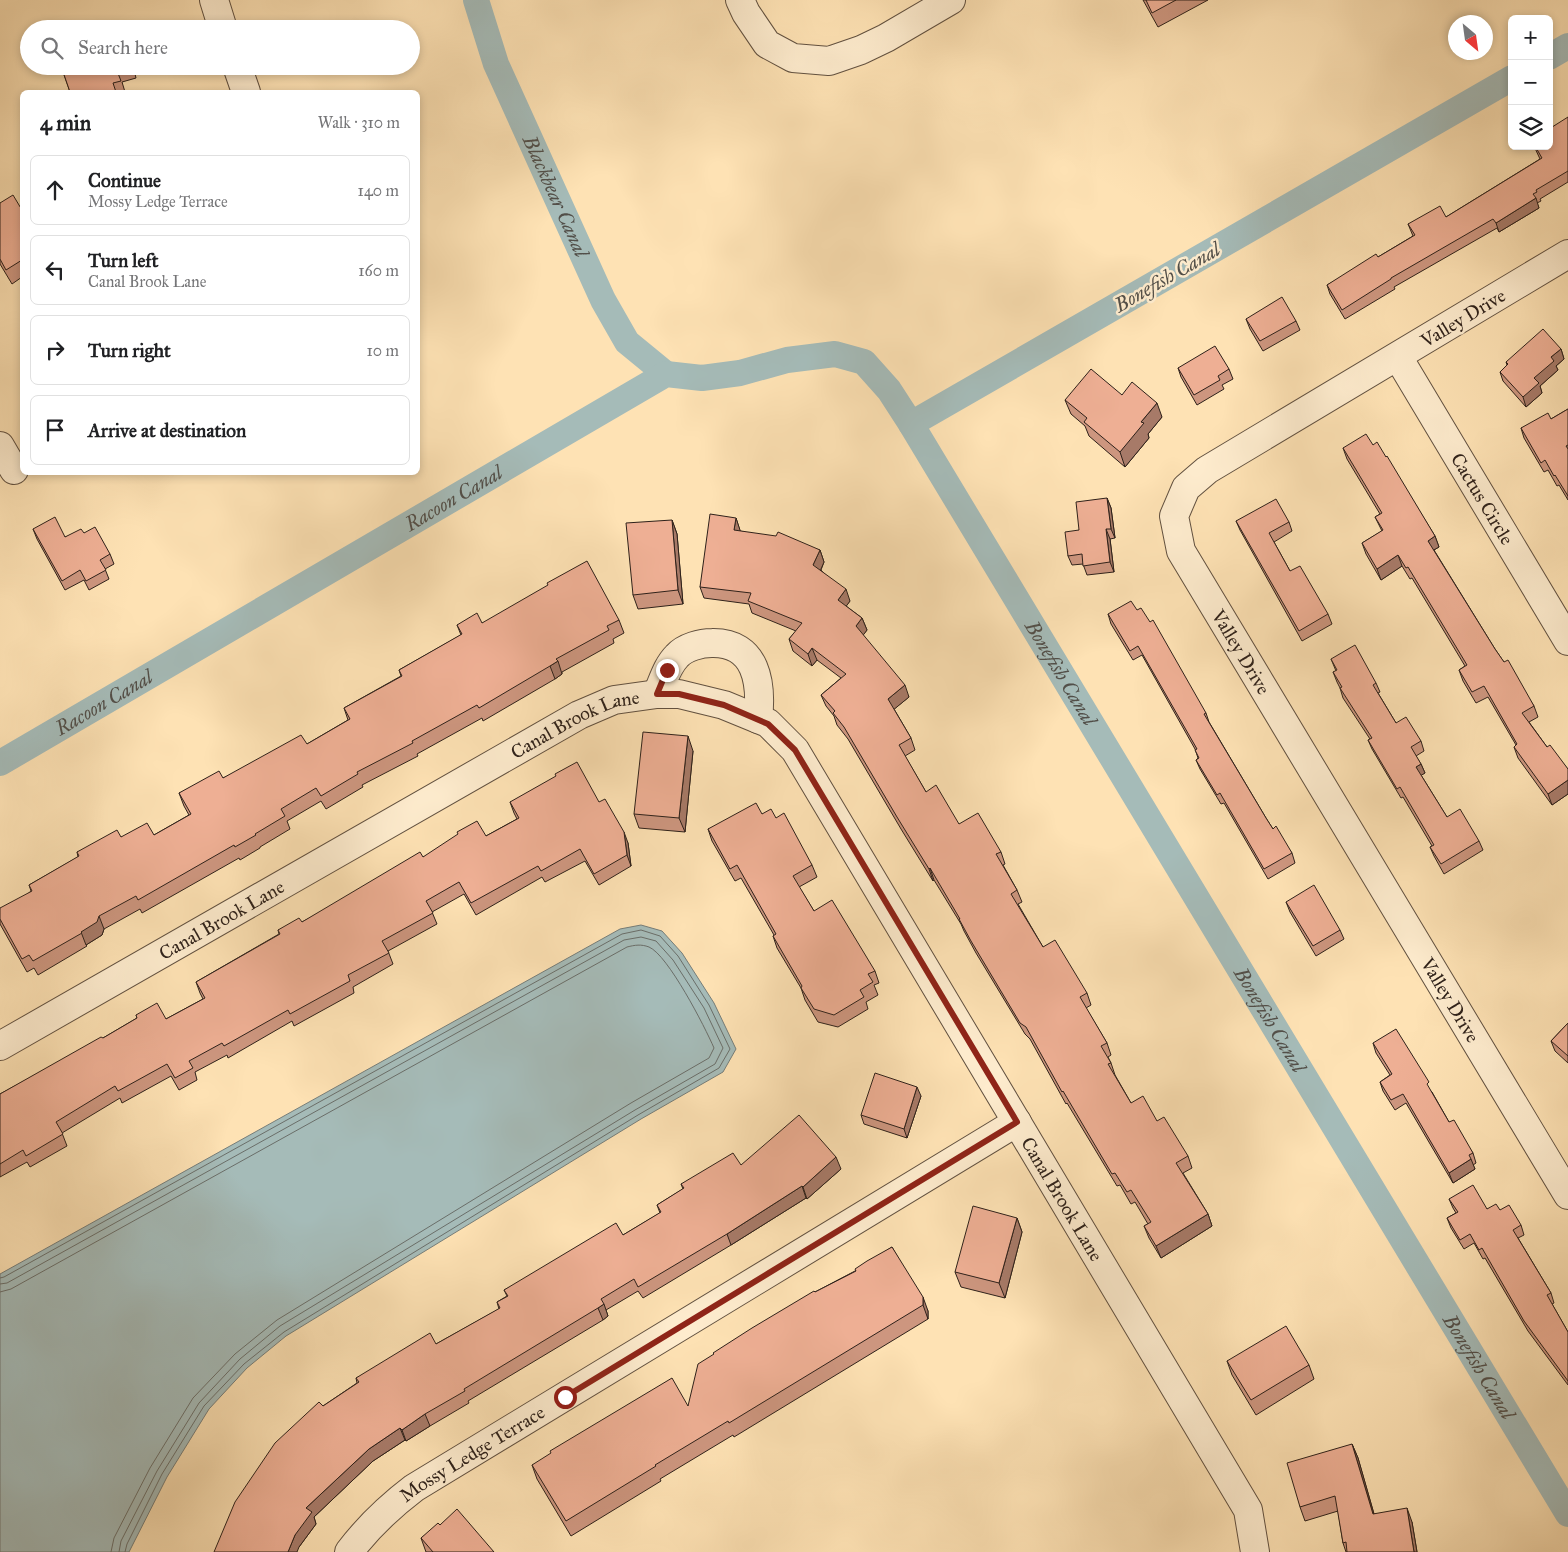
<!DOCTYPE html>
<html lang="en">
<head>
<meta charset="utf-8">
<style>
  body { margin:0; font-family:"IM FELL Great Primer",serif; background:#f2f2f2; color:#202124 }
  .controls { position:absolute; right:15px; top:15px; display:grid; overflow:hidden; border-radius:8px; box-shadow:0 2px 8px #0003 }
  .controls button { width:45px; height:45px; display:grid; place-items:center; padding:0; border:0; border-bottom:1px solid #e0e0e0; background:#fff; color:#202124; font:25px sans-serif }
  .compass { position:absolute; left:1448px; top:15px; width:45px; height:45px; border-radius:50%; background:#fff; box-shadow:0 2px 8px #0003; rotate:151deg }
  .stop { position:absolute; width:15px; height:15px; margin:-11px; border:4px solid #8f2418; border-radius:50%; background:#fff }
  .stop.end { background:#8f2418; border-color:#fff; box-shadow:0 1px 5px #0008 }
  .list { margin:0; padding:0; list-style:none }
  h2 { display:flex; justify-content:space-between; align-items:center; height:65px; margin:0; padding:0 20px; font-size:21px }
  h2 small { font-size:16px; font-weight:400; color:#757577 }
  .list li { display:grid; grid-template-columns:32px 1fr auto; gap:15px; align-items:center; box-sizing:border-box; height:70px; margin:0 10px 10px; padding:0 10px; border:1px solid #e0e0e0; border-radius:8px }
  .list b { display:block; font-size:19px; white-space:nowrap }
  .list p { margin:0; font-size:16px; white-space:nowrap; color:#757577 }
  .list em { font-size:16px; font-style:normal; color:#757577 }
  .icon { flex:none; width:28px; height:28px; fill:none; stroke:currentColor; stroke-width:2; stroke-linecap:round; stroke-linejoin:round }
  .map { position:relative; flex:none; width:1568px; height:1552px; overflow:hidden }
  .search { position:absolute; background:#fff; box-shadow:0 2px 8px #0003; left:20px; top:20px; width:400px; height:55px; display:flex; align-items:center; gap:12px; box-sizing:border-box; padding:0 18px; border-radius:28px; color:#757577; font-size:19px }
  .panel { position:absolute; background:#fff; box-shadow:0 2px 8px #0003; left:20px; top:90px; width:400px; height:385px; border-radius:8px }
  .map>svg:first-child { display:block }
  .water { fill:#a5bbb8; stroke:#757d79 }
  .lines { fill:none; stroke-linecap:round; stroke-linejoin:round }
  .shore { stroke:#6a6e69; stroke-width:1 }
  .canal { stroke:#a5bbb8; stroke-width:26 }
  .minor-casing { stroke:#625140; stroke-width:30 }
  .minor { stroke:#feecce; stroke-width:28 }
  .wall { fill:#cd967f; stroke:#2e211a }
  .shaded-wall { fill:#a77a68; stroke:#2e211a }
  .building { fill:#eeaf94; stroke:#2e211a }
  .route { stroke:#8f2418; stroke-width:6 }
  .labels { text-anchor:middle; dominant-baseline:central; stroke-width:5; stroke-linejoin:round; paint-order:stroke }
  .street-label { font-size:19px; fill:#2e211a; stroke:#feecce }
  .water-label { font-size:20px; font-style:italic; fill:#524f49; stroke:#feecce }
</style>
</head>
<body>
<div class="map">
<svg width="1568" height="1552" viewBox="0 0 1568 1552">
  <rect width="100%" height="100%" fill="#fee2b4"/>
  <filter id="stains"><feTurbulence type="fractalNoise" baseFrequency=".004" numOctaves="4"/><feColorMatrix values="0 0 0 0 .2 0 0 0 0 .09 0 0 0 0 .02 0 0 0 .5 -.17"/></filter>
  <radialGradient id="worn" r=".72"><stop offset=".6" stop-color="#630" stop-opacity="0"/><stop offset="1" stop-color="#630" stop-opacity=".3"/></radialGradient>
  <path class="water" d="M 641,925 L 662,931 L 682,953 L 714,1003 L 736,1049 L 723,1072 L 641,1119 L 286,1336 L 247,1368 L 209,1409 L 167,1477 L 129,1552 L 0,1552 L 0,1274 L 620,929 Z"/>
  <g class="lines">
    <path class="shore" d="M 0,1278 L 4,1277 L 622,934 L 641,930 L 660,936 L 678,956 L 709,1005 L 730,1049 L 719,1068 L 638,1115 L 284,1332 L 244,1364 L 204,1406 L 162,1474 L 127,1544 L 125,1552
      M 0,1284 L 7,1283 L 624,940 L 641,937 L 656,941 L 673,960 L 704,1008 L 723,1048 L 715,1064 L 635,1110 L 280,1326 L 240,1359 L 199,1403 L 157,1471 L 121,1541 L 119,1552
      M 0,1292 L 11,1289 L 627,947 C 635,945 641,944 649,947 C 668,955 705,1027 714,1048 L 709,1058 L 631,1103 L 277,1320 L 235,1354 L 193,1398 L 150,1468 L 114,1538 L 111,1552"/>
    <g class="canal">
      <path id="s1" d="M 476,0 L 496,64 L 603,300 L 627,342 L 666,374"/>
      <path d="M 1549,57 L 1568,46"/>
      <path id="s2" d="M 1512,78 L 911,424 L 1568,1514"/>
      <path id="s3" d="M 0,763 L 666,374 L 702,378 L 740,373 L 787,360 L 835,354 L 864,362 L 889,390 L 911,424"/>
    </g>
    <g class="minor-casing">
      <g id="minor">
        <path d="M 214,0 L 223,29"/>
        <path d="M 740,0 L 746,13 L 767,44 L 793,58 L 829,61 L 861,50 L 886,38 L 951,0"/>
        <path d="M 237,66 L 246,92"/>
        <path id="s4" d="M 1568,254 L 1207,470 L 1186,488 L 1174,516 L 1181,551 L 1568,1195"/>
        <path id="s5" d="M 1398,357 L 1568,641"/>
        <path d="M 0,446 L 14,470"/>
        <path d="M 657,694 C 663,681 667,666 677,656 C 685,647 701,643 712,643 C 757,642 762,684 758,719"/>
        <path id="s6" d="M 0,1046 L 579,715 L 614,700 L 657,694 L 679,694 L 724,705 L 768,723 L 795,750 L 1248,1510 L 1255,1552"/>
        <path id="s7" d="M 349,1552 C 368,1527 389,1507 414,1488 L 1017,1122"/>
      </g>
    </g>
    <use href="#minor" class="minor"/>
  </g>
  <path class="wall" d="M 1143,0 L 1208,0 L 1158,27 Z
    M 61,66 L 133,66 L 136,78 L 122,82 L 125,92 L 70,92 Z
    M 1568,117 L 1568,182 L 1540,199 L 1541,201 L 1537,203 L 1539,208 L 1499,232 L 1497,228 L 1394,287 L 1395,289 L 1345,319 L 1330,294 L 1327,285 L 1378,257 L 1413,236 L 1408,224 L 1446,217 L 1540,159 L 1534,146 L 1549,146 Z
    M 0,203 L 22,210 L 22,277 L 12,284 L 0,264 Z
    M 1246,319 L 1296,321 L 1300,330 L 1263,351 L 1250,329 Z
    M 1561,349 L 1564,359 L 1556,366 L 1558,370 L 1540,386 L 1542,393 L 1526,407 L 1503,381 L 1500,372 L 1507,365 L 1506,362 Z
    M 1178,368 L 1229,369 L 1233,379 L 1222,385 L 1224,389 L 1197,405 L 1181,377 Z
    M 1122,395 L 1162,417 L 1148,434 L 1149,438 L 1125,467 L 1089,436 L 1085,426 L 1071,414 L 1065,400 Z
    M 1568,409 L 1568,500 L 1559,485 L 1557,486 L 1548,470 L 1544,472 L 1524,438 L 1521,428 L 1551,419 Z
    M 1373,445 L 1386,457 L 1435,536 L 1439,547 L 1434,550 L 1495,649 L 1534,706 L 1538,717 L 1529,722 L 1547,747 L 1568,769 L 1568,794 L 1552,805 L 1518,758 L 1514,747 L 1516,745 L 1488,697 L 1476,703 L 1463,681 L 1459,670 L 1465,666 L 1412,578 L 1410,579 L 1402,566 L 1381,580 L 1366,554 L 1362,543 L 1382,531 L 1375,517 L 1380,514 L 1347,459 L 1343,448 Z
    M 1107,498 L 1111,508 L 1115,538 L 1110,539 L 1114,572 L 1087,575 L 1083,564 L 1072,565 L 1068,556 L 1079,530 Z
    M 736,518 L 740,531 L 820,550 L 824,562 L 821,570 L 850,601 L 846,606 L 862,618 L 867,630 L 863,635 L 909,697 L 894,709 L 911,738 L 915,750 L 905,756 L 926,792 L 959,824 L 1001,852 L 1005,864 L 1003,865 L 1017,890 L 1022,902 L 1018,904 L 1043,947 L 1087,993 L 1091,1005 L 1086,1008 L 1107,1043 L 1111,1055 L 1108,1057 L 1111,1063 L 1115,1075 L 1131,1103 L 1157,1121 L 1188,1156 L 1192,1168 L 1183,1173 L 1208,1214 L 1212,1226 L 1161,1258 L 1149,1238 L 1144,1226 L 1148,1224 L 1135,1202 L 1131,1204 L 1120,1185 L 1117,1186 L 1067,1103 L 1066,1104 L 1030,1039 L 1025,1034 L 976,953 L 964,931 L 961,924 L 934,880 L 933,881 L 901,829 L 848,739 L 837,725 L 834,716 L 826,706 L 821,695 L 841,678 L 817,660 L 812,666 L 793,651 L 789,639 L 796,631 L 752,613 L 749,604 L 704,598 L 700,587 Z
    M 672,520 L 677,534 L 683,604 L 638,609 L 633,595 Z
    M 1236,521 L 1289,522 L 1292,531 L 1274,542 L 1290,571 L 1328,614 L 1332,624 L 1302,641 L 1240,530 Z
    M 33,529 L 65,537 L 84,533 L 110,554 L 114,564 L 105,569 L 109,579 L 89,590 L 84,580 L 65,590 L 37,539 Z
    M 1108,614 L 1206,713 L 1209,722 L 1266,818 L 1273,829 L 1292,853 L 1295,863 L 1268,879 L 1224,803 L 1221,804 L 1200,769 L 1196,760 L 1198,758 L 1195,749 L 1142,655 L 1133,660 L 1111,624 Z
    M 619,620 L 624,633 L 613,639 L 614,643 L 562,672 L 562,674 L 555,679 L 483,721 L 482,718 L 417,754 L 418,756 L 362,785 L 363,787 L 326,809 L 321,801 L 287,821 L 290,829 L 260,847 L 260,848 L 240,860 L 239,858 L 142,913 L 140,909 L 104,929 L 102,935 L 86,945 L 87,946 L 38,975 L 34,968 L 27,972 L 0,924 L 0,919 L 31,891 L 29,885 L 78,857 L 77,852 L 121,837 L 154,835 L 189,815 L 184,806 L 179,793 L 223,778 L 307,744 L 348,720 L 344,708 L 401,676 L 399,670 L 461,635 L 457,625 L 482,623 Z
    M 1331,659 L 1376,683 L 1380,692 L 1378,693 L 1396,723 L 1421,741 L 1424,751 L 1416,756 L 1421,764 L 1425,773 L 1421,775 L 1447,817 L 1479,841 L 1483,850 L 1444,874 L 1434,856 L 1430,847 L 1432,846 L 1403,797 L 1401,798 L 1372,749 L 1368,740 L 1370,739 L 1343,698 L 1340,688 L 1337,682 L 1333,672 L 1336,671 Z
    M 693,751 L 685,832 L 639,828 L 634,814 Z
    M 510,802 L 599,802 L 628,843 L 631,866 L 599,885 L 585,861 L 545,882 L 542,877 L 476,915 L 464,894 L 432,912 L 437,924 L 388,951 L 393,964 L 353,987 L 354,993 L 294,1026 L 292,1021 L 228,1058 L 227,1055 L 195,1072 L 197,1080 L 179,1090 L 171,1076 L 122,1103 L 120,1098 L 62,1133 L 67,1146 L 30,1167 L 27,1162 L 0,1177 L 0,1094 L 103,1038 L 137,1018 L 136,1015 L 166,1019 L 203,999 L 200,993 L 196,982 L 279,934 L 278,930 L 302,922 L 423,857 L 486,836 L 517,819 L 514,813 Z
    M 762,814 L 776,818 L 812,865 L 817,877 L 799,887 L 814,911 L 875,971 L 879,983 L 874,985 L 878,995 L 866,1002 L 868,1009 L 838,1027 L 818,1022 L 805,1000 L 801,988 L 777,948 L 773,936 L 774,935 L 741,878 L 735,881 L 712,841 L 708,829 Z
    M 1286,902 L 1340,930 L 1344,939 L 1316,956 L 1290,912 Z
    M 1568,1023 L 1568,1063 L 1555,1051 L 1551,1041 Z
    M 1373,1043 L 1432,1092 L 1449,1122 L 1473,1153 L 1476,1163 L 1473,1165 L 1475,1169 L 1453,1183 L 1406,1103 L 1395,1110 L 1383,1091 L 1380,1082 L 1390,1075 L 1376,1053 Z
    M 921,1096 L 907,1138 L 864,1124 L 861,1115 Z
    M 741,1165 L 841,1169 L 807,1199 L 806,1198 L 731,1245 L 643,1298 L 638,1291 L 606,1310 L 608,1316 L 603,1320 L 468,1401 L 469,1403 L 430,1426 L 406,1441 L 405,1440 L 373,1461 L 314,1517 L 316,1524 L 299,1547 L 323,1406 L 357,1383 L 356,1378 L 436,1344 L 499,1309 L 497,1302 L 507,1296 L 504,1290 L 623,1235 L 660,1213 L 657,1205 L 683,1189 L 681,1184 Z
    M 1449,1199 L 1487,1209 L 1500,1210 L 1521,1225 L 1524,1235 L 1518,1238 L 1551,1293 L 1554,1303 L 1552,1304 L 1568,1332 L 1568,1385 L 1528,1331 L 1485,1258 L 1483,1259 L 1474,1243 L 1464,1249 L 1451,1228 L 1447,1218 L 1456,1213 L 1453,1208 Z
    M 1017,1218 L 1022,1232 L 1005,1298 L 961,1287 L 955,1272 Z
    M 892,1247 L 928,1311 L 928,1319 L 734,1437 L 733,1435 L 660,1479 L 661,1481 L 571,1536 L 537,1479 L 532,1465 L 688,1406 L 815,1292 L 855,1271 Z
    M 1227,1361 L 1309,1365 L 1314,1379 L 1256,1415 L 1232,1375 Z
    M 1352,1444 L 1358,1458 L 1374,1514 L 1412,1522 L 1417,1552 L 1346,1552 L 1343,1543 L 1338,1511 L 1305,1521 L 1300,1507 Z
    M 440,1525 L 494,1552 L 426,1552 L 421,1538 Z"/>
  <path class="shaded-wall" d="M 1536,198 L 1539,208 L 1499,232 L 1496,223 Z
    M 1561,349 L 1564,359 L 1556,366 L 1558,370 L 1540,386 L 1542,393 L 1526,407 L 1523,397 L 1534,378 L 1551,357 Z
    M 1157,403 L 1162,417 L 1148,434 L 1149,438 L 1125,467 L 1120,452 L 1141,422 Z
    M 1107,498 L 1111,508 L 1115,538 L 1111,529 Z
    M 736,518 L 740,530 L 739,542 L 734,530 Z
    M 672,520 L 677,534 L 683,604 L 678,590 Z
    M 1106,529 L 1110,539 L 1114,572 L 1110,562 Z
    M 1435,536 L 1439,547 L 1432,551 L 1428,541 Z
    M 820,550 L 824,562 L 818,576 L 813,565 Z
    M 1398,555 L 1402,566 L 1381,580 L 1377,569 Z
    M 846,589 L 850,601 L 842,612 L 838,600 Z
    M 862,618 L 867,630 L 861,638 L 856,626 Z
    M 812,648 L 817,660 L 812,666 L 808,654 Z
    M 558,661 L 562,674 L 555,679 L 550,666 Z
    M 905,685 L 909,697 L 892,711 L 888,699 Z
    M 688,736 L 693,751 L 685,832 L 679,818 Z
    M 1421,764 L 1425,773 L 1420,776 L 1416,767 Z
    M 1568,780 L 1568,794 L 1552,805 L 1548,794 Z
    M 624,832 L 628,843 L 631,866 L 627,855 Z
    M 930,868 L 934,880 L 933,881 L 929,869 Z
    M 99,916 L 104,929 L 102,935 L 86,945 L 81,932 Z
    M 917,1087 L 921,1096 L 907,1138 L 904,1129 Z
    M 836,1157 L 841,1169 L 807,1199 L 803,1187 Z
    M 1471,1159 L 1475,1169 L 1453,1183 L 1449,1173 Z
    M 802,1186 L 806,1198 L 731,1245 L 727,1234 Z
    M 1208,1214 L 1212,1226 L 1161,1258 L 1156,1246 Z
    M 1017,1218 L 1022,1232 L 1005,1298 L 999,1283 Z
    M 923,1297 L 928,1311 L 928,1319 L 923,1305 Z
    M 604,1304 L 608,1316 L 603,1320 L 598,1308 Z
    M 425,1414 L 430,1426 L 406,1441 L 402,1430 Z
    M 400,1428 L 405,1440 L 373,1461 L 314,1517 L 316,1524 L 299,1547 L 297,1552 L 288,1552 L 306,1508 L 369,1449 Z
    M 1352,1444 L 1358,1458 L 1378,1528 L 1373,1514 Z
    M 1407,1508 L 1412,1522 L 1417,1552 L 1414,1552 Z"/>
  <path class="building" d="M 1146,0 L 1176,0 L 1152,13 Z
    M 61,66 L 122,66 L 116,68 L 121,81 L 113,83 L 116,92 L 70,92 Z
    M 1568,117 L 1568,171 L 1536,190 L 1537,192 L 1533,194 L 1536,198 L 1496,223 L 1493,219 L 1391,278 L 1391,279 L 1342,310 L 1327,285 L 1376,254 L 1378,257 L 1415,235 L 1408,224 L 1440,206 L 1446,217 L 1542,158 L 1535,146 L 1549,146 L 1549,129 Z
    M 13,195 L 22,210 L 22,260 L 6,270 L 0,259 L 0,203 Z
    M 1282,297 L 1296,321 L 1260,341 L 1246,319 Z
    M 1543,329 L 1561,349 L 1551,357 L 1554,361 L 1534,378 L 1539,383 L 1523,397 L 1500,372 L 1508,364 L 1506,362 Z
    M 1215,346 L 1229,369 L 1218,376 L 1220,380 L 1194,395 L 1178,368 Z
    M 1091,369 L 1122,395 L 1132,382 L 1157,403 L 1141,422 L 1144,423 L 1120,452 L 1084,422 L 1087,418 L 1065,400 Z
    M 1568,409 L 1568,445 L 1566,446 L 1568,449 L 1568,496 L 1555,475 L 1554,476 L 1545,460 L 1541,463 L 1521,428 L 1548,413 L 1551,419 Z
    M 1366,434 L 1373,445 L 1377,442 L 1386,457 L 1387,456 L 1435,536 L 1428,541 L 1495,649 L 1504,662 L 1508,660 L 1534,706 L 1522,713 L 1547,747 L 1550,745 L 1568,769 L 1568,780 L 1548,794 L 1514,747 L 1517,744 L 1484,686 L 1472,692 L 1459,670 L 1467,665 L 1408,567 L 1406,568 L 1398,555 L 1377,569 L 1362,543 L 1383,530 L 1375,517 L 1382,513 L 1343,448 Z
    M 1107,498 L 1111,529 L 1106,529 L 1110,562 L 1083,566 L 1082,554 L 1068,556 L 1065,532 L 1079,530 L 1076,502 Z
    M 1276,499 L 1289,522 L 1269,533 L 1290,571 L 1300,566 L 1328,614 L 1299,631 L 1236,521 Z
    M 710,514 L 736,518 L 734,530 L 776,536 L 778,532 L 820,550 L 813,565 L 846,589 L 838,600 L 862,618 L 856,626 L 905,685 L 888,699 L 911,738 L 899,745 L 926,792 L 936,785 L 959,824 L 978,813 L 1001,852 L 996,854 L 1017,890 L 1011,894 L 1043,947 L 1055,940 L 1087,993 L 1080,997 L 1107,1043 L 1101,1046 L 1111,1063 L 1108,1064 L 1131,1103 L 1143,1096 L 1157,1121 L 1164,1117 L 1188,1156 L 1176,1163 L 1208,1214 L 1156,1246 L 1144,1226 L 1151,1222 L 1131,1190 L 1127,1192 L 1115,1173 L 1112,1174 L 1063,1091 L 1062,1092 L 1026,1027 L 1020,1023 L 971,941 L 959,919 L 960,919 L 930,868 L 929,869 L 897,817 L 844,727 L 833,713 L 835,711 L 821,695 L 846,674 L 812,648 L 808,654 L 789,639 L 802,623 L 748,601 L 751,593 L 700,587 Z
    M 55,517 L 65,537 L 81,529 L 84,533 L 95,527 L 110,554 L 100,560 L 106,570 L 86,581 L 80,570 L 62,581 L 33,529 Z
    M 672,520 L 678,590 L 633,595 L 626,523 Z
    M 587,561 L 619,620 L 607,626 L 609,630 L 556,659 L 558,661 L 550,666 L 479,708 L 477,705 L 412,741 L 413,743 L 357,772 L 358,774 L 321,796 L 316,788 L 281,809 L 285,816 L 255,834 L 256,835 L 235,847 L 234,845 L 138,900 L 136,896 L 99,916 L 97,922 L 81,932 L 82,933 L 33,961 L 29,955 L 22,959 L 0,919 L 0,908 L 32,891 L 29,885 L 79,856 L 77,852 L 117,830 L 121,837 L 147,823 L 154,835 L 191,814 L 179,793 L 219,771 L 223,778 L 301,735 L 307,744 L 350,719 L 344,708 L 402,676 L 399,670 L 462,634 L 457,625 L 477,613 L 482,623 L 548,585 L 547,583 Z
    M 1131,601 L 1137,610 L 1141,608 L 1150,622 L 1153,620 L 1206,713 L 1204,714 L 1266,818 L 1273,829 L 1276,826 L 1292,853 L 1264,869 L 1220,793 L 1217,795 L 1196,760 L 1199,758 L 1195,750 L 1197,749 L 1138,646 L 1130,651 L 1108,614 Z
    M 1355,645 L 1376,683 L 1373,685 L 1396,723 L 1406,717 L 1421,741 L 1411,747 L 1421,764 L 1416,767 L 1447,817 L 1460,809 L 1479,841 L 1441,864 L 1430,847 L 1434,845 L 1400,787 L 1397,789 L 1368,740 L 1372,738 L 1340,688 L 1342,687 L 1333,672 L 1337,670 L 1331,659 Z
    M 643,732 L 688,736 L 679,818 L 634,814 Z
    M 577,762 L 599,802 L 605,799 L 624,832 L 627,855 L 594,874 L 580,849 L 541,871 L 538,866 L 471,903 L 459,882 L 426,901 L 433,913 L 382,941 L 389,953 L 348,975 L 350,981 L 290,1014 L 288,1010 L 224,1046 L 222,1043 L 189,1061 L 193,1068 L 175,1078 L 167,1064 L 118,1091 L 115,1086 L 56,1122 L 63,1134 L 26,1156 L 23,1150 L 0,1164 L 0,1094 L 101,1037 L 103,1038 L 137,1018 L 136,1015 L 157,1003 L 166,1019 L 205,998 L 196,982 L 280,934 L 278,930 L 299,918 L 302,922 L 420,852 L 423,857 L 458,834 L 457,832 L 477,821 L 486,836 L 519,818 L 510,802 L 556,776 L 555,774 Z
    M 756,803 L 762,814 L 771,809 L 776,818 L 784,813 L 812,865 L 793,876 L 814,911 L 832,900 L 875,971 L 868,974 L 873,982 L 860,990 L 864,997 L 834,1015 L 814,1009 L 801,988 L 802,986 L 773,936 L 776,934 L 737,865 L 730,869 L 708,829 Z
    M 1314,885 L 1340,930 L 1313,946 L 1286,902 Z
    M 1568,1023 L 1568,1056 L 1551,1041 Z
    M 1396,1029 L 1429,1082 L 1427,1084 L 1449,1122 L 1454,1120 L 1473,1153 L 1469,1155 L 1471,1159 L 1449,1173 L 1403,1094 L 1391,1100 L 1380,1082 L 1392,1074 L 1373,1043 Z
    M 875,1073 L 917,1087 L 904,1129 L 861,1115 Z
    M 799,1115 L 836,1157 L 803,1187 L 802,1186 L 727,1234 L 638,1287 L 634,1279 L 601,1299 L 604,1304 L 598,1308 L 464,1389 L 465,1391 L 425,1414 L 402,1430 L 400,1428 L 369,1449 L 306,1508 L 312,1512 L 295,1535 L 288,1552 L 214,1552 L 235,1502 L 275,1443 L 319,1402 L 323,1406 L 359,1382 L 356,1378 L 430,1333 L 436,1344 L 500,1308 L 497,1302 L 508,1296 L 504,1290 L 616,1223 L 623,1235 L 661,1212 L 657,1205 L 684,1188 L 681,1184 L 733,1153 L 741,1165 Z
    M 1473,1185 L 1487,1209 L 1496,1204 L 1500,1210 L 1509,1205 L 1521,1225 L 1513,1230 L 1551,1293 L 1547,1295 L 1568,1332 L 1568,1381 L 1524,1321 L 1482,1248 L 1479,1250 L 1470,1234 L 1460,1240 L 1447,1218 L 1458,1212 L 1449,1199 Z
    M 973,1206 L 1017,1218 L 999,1283 L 955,1272 Z
    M 892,1247 L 923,1297 L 923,1305 L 729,1423 L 728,1421 L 655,1465 L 656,1466 L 566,1521 L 532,1465 L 551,1453 L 550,1451 L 672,1378 L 688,1406 L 698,1364 L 714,1354 L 713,1353 L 752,1328 L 814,1291 L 815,1292 L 856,1271 L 855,1269 L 867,1261 Z
    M 1286,1326 L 1309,1365 L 1251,1400 L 1227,1361 Z
    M 1352,1444 L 1373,1514 L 1407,1508 L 1414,1552 L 1347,1552 L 1346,1542 L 1343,1543 L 1335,1496 L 1300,1507 L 1287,1463 Z
    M 457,1509 L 494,1552 L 433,1552 L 421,1538 L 438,1523 L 440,1525 Z"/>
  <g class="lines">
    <path class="route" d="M 565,1397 L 1017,1122 L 795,750 L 768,724 L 724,705 L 679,694 L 657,694 L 667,670"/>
  </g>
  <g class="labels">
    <g class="street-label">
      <text transform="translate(1463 318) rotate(-31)">Valley Drive</text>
      <text stroke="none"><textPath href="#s5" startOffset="165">Cactus Circle</textPath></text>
      <text stroke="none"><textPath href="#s4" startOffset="632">Valley Drive</textPath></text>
      <text stroke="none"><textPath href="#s6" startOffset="660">Canal Brook Lane</textPath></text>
      <text stroke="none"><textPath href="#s6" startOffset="255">Canal Brook Lane</textPath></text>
      <text stroke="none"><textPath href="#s4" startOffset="1038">Valley Drive</textPath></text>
      <text stroke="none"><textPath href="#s6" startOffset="1425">Canal Brook Lane</textPath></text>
      <text stroke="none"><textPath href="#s7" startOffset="159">Mossy Ledge Terrace</textPath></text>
    </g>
    <g class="water-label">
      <text stroke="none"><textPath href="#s1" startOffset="212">Blackbear Canal</textPath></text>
      <text transform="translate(1167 277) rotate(-30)">Bonefish Canal</text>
      <text stroke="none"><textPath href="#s3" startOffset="525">Racoon Canal</textPath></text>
      <text stroke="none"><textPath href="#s2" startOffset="984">Bonefish Canal</textPath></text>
      <text stroke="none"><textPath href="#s3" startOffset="120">Racoon Canal</textPath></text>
      <text stroke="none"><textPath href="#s2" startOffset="1389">Bonefish Canal</textPath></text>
      <text stroke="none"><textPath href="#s2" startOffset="1794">Bonefish Canal</textPath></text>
    </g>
  </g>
  <rect width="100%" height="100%" filter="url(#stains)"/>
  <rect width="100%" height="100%" fill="url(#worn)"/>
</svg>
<div class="controls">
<button>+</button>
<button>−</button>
<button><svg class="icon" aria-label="layers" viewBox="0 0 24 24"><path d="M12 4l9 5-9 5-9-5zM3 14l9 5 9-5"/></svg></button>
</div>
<svg class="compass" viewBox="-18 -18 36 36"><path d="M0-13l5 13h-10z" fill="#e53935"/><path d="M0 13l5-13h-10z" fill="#757577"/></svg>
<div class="stop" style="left:565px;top:1397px"></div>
<div class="stop end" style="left:667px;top:670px"></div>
<div class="search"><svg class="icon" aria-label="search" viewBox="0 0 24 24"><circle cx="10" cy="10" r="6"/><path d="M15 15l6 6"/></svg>Search here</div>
<section class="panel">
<h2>4 min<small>Walk · 310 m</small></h2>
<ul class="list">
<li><svg class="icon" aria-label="ahead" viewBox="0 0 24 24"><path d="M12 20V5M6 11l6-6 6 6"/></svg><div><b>Continue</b><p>Mossy Ledge Terrace</p></div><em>140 m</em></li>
<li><svg class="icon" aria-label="left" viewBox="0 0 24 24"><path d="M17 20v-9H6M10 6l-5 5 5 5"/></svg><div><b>Turn left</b><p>Canal Brook Lane</p></div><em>160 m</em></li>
<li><svg class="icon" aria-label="right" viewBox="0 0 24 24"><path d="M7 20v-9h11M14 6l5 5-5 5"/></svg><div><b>Turn right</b></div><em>10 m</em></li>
<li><svg class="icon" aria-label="arrive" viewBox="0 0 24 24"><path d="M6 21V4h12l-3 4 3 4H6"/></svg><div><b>Arrive at destination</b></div></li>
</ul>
</section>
</div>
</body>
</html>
